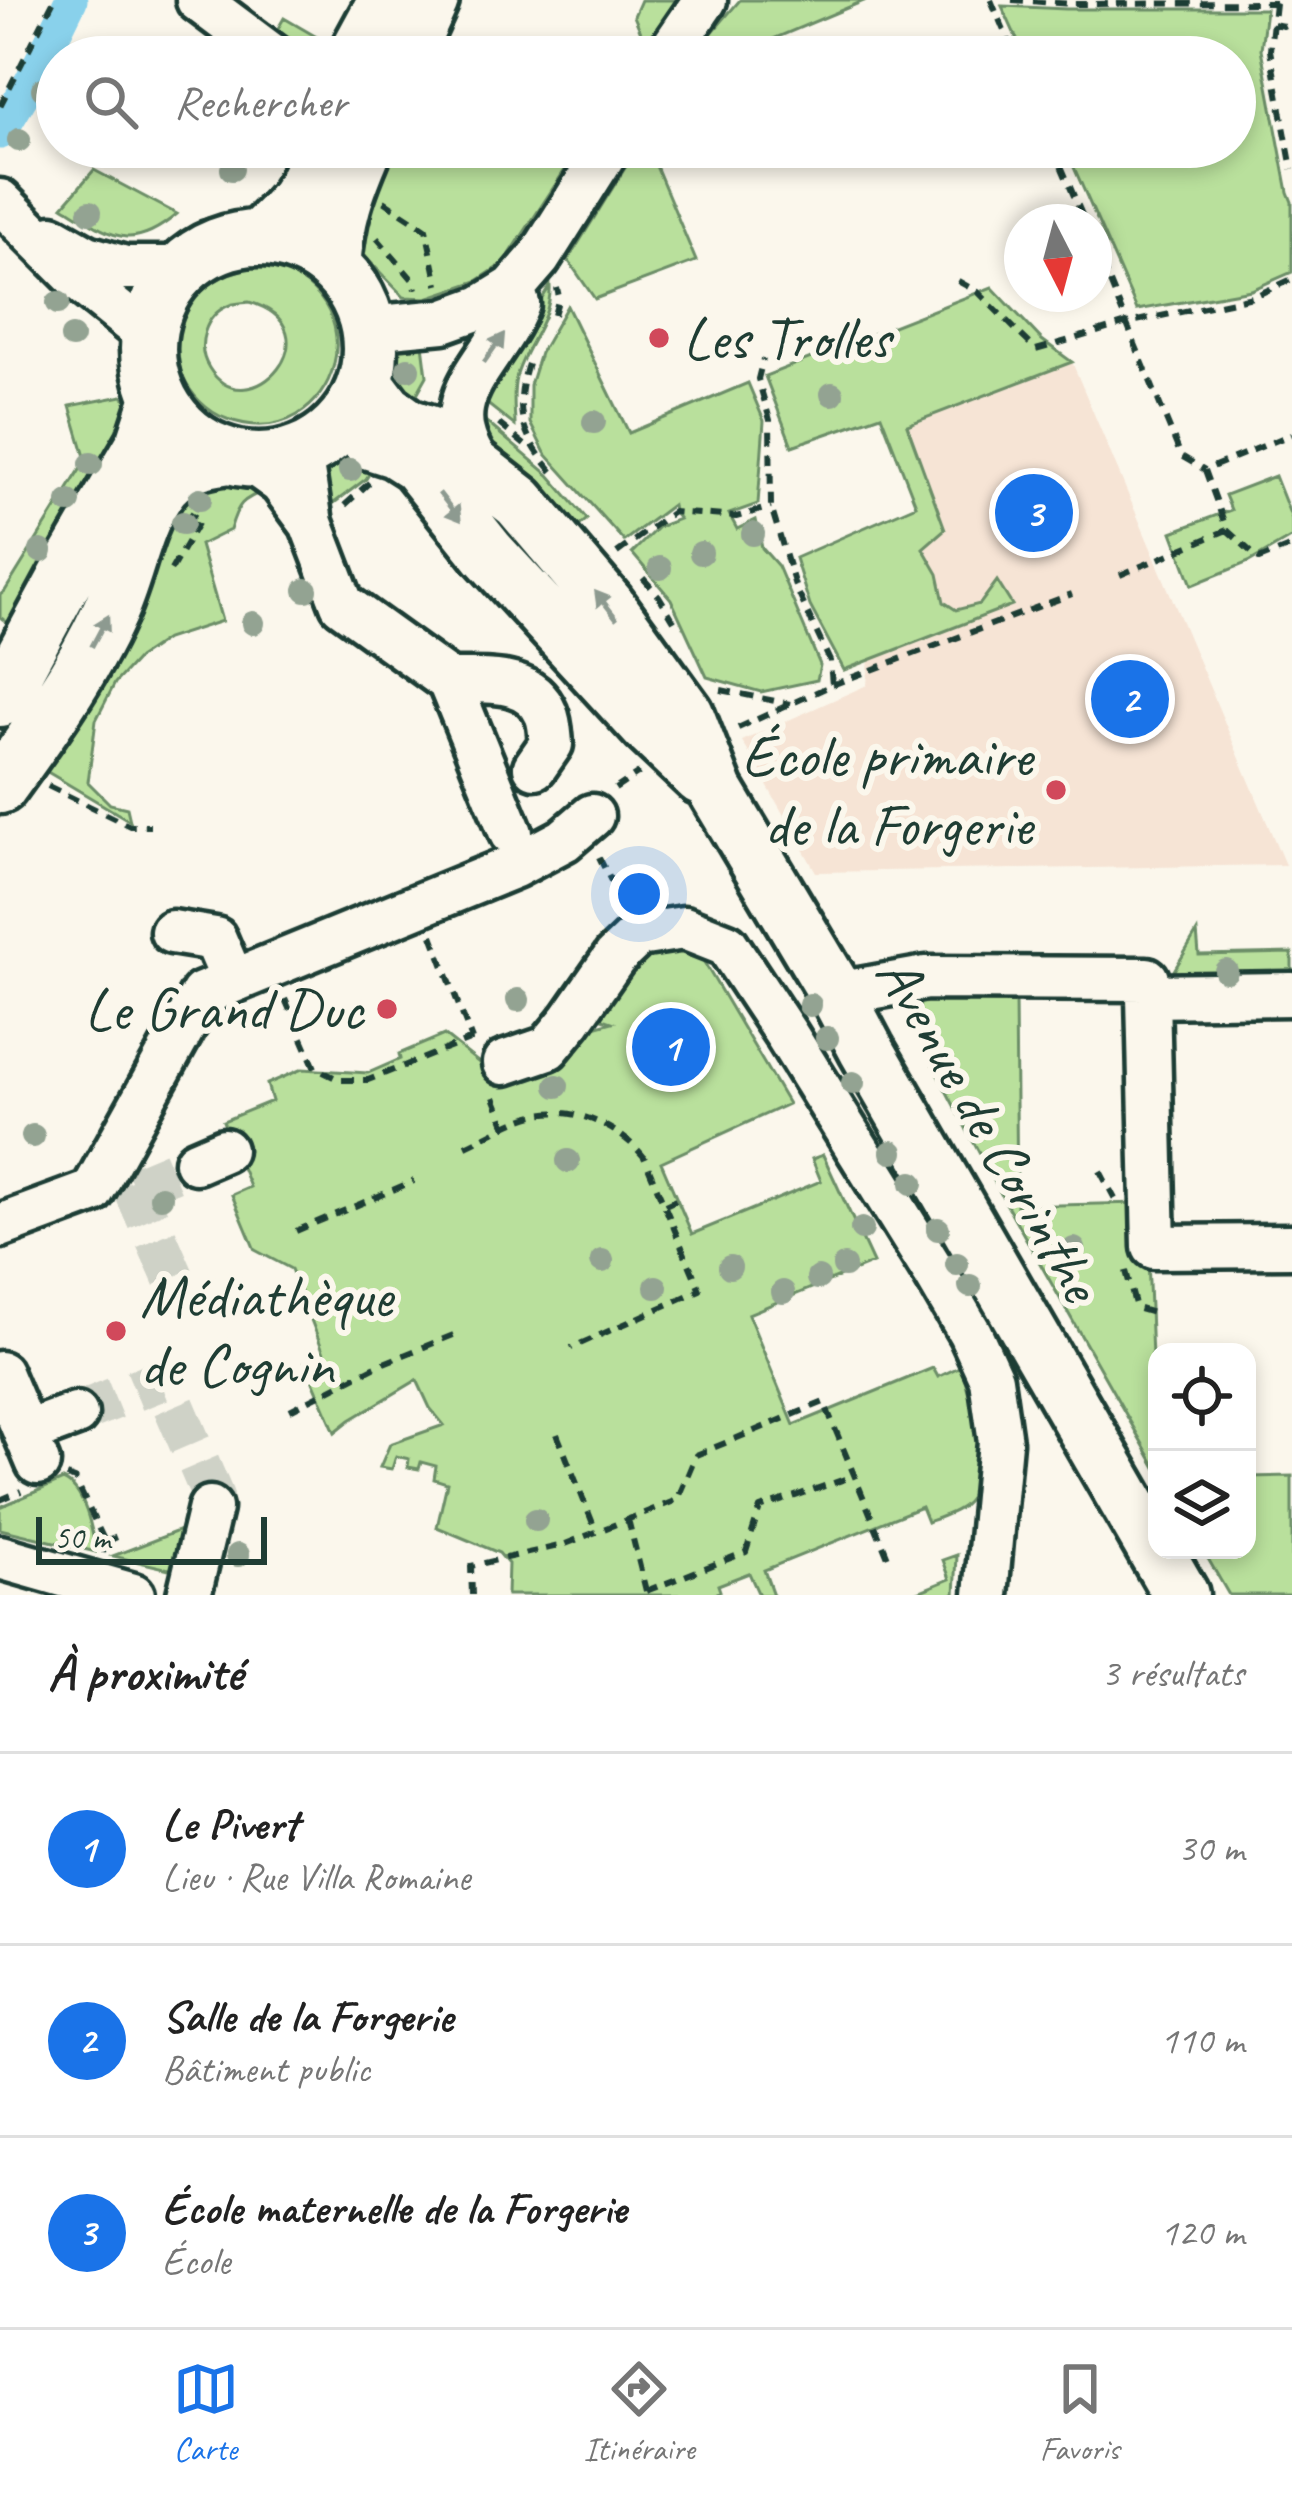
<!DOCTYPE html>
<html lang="fr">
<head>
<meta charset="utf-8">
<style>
  body { margin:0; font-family:Caveat,sans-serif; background:#f6f6f6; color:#222 }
  .controls { position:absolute; right:36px; bottom:36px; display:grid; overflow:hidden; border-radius:24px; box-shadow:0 6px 18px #0003 }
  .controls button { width:108px; height:108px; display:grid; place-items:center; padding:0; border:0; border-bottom:3px solid #e0e0e0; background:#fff; color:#222; font:60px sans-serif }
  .compass { position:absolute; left:1004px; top:204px; width:108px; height:108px; border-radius:50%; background:#fff; box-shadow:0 6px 18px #0003; rotate:174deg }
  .scale { position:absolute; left:36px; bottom:30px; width:231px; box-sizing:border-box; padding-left:12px; border:6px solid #1f3d34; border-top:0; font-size:33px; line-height:42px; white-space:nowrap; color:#1f3d34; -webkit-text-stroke:9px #fbf7ec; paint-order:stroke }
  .you { position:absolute; left:639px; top:894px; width:42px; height:42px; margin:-30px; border:9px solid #fff; border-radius:50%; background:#1a73e8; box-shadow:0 0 0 18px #1a73e833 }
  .badge { display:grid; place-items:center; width:78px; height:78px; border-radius:50%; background:#1a73e8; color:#fff; font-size:39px; font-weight:700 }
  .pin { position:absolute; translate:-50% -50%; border:6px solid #fff; box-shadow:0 3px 12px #0006 }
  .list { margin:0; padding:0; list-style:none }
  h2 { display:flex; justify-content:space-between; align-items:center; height:156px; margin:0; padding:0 48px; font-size:51px }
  h2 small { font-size:39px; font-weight:400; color:#767676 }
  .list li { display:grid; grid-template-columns:78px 1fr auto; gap:36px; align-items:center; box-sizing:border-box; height:192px; padding:0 48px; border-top:3px solid #e0e0e0 }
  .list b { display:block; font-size:45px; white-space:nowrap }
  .list p { margin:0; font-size:39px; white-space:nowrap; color:#767676 }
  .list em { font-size:39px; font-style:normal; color:#767676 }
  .icon { flex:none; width:66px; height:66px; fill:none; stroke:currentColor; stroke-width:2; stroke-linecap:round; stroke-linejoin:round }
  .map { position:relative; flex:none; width:1292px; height:1595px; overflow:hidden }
  .search { position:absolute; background:#fff; box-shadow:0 6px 18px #0003; left:36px; right:36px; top:36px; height:132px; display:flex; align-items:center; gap:30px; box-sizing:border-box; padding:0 42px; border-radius:66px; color:#767676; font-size:45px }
  .sheet { height:732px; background:#fff }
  nav { display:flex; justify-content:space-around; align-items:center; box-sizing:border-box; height:168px; border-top:3px solid #e0e0e0; background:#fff; font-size:33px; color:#767676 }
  nav a { display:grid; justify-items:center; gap:6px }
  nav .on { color:#1a73e8 }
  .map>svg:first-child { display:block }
  .built { fill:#f6e4d5 }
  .green { fill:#b9e09c; stroke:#6c8e68; stroke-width:3; fill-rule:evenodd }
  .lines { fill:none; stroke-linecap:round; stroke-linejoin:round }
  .canal { stroke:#89d1eb; stroke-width:33 }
  .minor-tunnel { stroke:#cfd2c7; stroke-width:42; stroke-dasharray:42 21; stroke-linecap:butt }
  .minor-casing { stroke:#1f3d34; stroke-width:51 }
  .major-casing { stroke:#1f3d34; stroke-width:63 }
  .path { stroke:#1f3d34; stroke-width:6; stroke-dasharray:12 9; stroke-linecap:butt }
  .minor { stroke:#fbf7ec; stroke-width:42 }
  .major { stroke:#fbf7ec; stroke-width:54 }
  .tree { fill:#93a392 }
  .oneway { fill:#8d9a90 }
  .poi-dot { fill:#d1495b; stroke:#fbf7ec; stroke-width:4.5 }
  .labels { text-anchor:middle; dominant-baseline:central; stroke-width:12; stroke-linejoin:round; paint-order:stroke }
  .poi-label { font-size:60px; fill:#1f3d34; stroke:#fbf7ec; text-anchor:start }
  .street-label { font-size:60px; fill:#1f3d34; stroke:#fbf7ec }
</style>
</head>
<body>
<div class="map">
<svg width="1292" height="1595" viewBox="0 0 1292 1595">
  <rect width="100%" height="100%" fill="#fbf7ec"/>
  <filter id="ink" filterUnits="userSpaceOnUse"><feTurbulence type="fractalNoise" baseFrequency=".00833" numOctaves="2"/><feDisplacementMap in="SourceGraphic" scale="24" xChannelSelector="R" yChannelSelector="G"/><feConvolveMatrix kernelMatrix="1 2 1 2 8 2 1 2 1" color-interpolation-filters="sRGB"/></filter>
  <g filter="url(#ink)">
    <path class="built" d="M 1072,362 L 1285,865 L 816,872 L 742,741 L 867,685 L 876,565 L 945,529 L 907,425 Z"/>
    <path class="green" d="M 641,0 L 677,0 L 646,44 L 634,16 Z
      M 740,0 L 866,0 L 730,57 L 700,57 L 704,42 Z
      M 1002,6 L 1066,9 L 1266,9 L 1261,49 L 1288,192 L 1292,202 L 1292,272 L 1251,290 L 1137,310 L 1065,147 L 1235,147 L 1235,57 L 1025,57 Z
      M 284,18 L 334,47 L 328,57 L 303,57 L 273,37 Z
      M 372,147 L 475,147 L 476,150 L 481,147 L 580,147 L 504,263 L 477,281 L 427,298 L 404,297 L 350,241 Z
      M 638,147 L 648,147 L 696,261 L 595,299 L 568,260 Z
      M 94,170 L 177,214 C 129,255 109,234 63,206 Z
      M 261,266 C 388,287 339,459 227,419 C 207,412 190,394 182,375 C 160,316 205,272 261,266 ZM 249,302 C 340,328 249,432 209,368 C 195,346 205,314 230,305 C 236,303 243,303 249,302 Z
      M 550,286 C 552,320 524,346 516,378 C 512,394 515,412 515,426 L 481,399 L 481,396 Z
      M 992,287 L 1042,340 L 1072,362 L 907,425 L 945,529 L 923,548 L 938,574 L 944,602 L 956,610 L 980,604 L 997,581 L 1012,605 L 844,670 L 810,606 L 795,558 L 916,505 L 881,415 L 792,446 L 765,376 Z
      M 567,306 L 629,433 L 748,383 L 764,421 L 758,504 L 729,514 L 737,529 L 756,520 L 762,548 L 778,566 L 820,665 L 817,680 L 761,692 L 707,677 L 671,599 L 632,553 L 658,527 L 679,519 L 673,512 L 672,505 L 624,541 L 545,453 L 530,423 L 530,385 L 540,353 Z
      M 422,337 L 427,376 L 408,410 L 388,384 C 390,355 393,348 422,337 Z
      M 122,396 L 127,399 L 128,424 L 18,631 L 0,617 L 0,595 L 5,591 L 86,460 L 70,406 Z
      M 478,415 L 549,475 L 587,519 L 577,528 L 487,450 Z
      M 346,453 L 379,458 L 366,479 L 326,509 L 319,472 L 327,462 Z
      M 1275,476 L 1292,519 L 1292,537 L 1249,562 L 1192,585 L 1172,532 L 1231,510 L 1225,495 Z
      M 220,479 L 268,489 C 241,500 238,503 230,530 L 200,545 L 222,621 L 166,639 L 138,658 L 115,683 L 96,720 L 88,782 L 110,804 L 127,808 L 130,821 L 29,761 L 178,495 Z
      M 1197,932 L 1199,955 L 1292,953 L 1292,983 L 1170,977 Z
      M 660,944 L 698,952 L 788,1104 L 661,1162 L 692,1234 L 821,1181 L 812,1159 L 823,1155 L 873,1263 L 748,1314 L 794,1425 L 933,1368 L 938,1377 L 961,1366 C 971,1400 996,1480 963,1506 C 954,1513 938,1518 927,1522 L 921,1507 L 764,1570 L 773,1595 L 759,1595 L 749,1573 L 718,1585 L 720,1591 L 712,1595 L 507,1595 L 508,1564 L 499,1553 L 437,1527 L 447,1483 L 434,1479 L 436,1466 L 421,1462 L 419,1469 L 408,1467 L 409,1459 L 396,1456 L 392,1469 L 380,1467 L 390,1444 L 444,1425 L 430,1408 L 417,1380 L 350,1420 L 335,1432 L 305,1362 L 326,1358 L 291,1269 L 255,1250 L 232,1195 L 250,1187 L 223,1121 L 272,1101 L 267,1084 L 302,1069 L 368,1073 L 400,1059 L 399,1054 L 444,1035 L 503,1082 L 583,1030 L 612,1022 L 603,1019 L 599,1008 L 621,976 Z
      M 1015,997 L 1017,1206 L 1140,1203 L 1148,1259 L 1153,1382 L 1157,1382 L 1157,1469 L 1008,1207 L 933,1066 L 919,1013 L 920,999 Z
      M 1292,1476 L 1292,1595 L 1229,1595 L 1203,1550 L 1247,1550 L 1247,1477 Z
      M 63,1480 C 85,1489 92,1529 96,1552 L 0,1529 L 0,1507 Z
      M 196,1524 L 182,1572 L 113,1556 Z
      M 957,1555 L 955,1595 L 911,1595 L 950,1579 L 943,1560 Z"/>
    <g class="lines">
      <path class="canal" d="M 0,133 L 31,81 L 71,0"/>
      <path class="minor-tunnel" d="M 131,1181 L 181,1295
        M 134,1188 L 196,1162
        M 174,1406 L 213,1497 L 210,1508
        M 76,1414 L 160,1380"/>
      <g class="minor-casing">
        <path id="minor" d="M 198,0 L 274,57
          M 666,57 L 705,0
          M 0,201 L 81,282 L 148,336
          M 52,237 L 87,257 L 125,268 L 183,268
          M 369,328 L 443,321 L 482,307 L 513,288 L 539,258 L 609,147
          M 300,452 L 311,523 L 342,604 L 449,681 L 511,833
          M 249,460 L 281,483 L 310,522
          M 482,470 C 428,399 493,367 518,304 L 513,288
          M 449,681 C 484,682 530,675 546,714 C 550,723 550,735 551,744 L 535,767
          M 172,932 L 215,939 L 233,981
          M 837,994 L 926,978 L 1147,979 L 1148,996 L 1292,994
          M 1148,996 L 1154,1247 L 1292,1246
          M 504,1063 L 548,1048 L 571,1020 L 615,957 L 638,935 L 684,928 L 727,945 L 786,1034 L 936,1275 L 970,1333 L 991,1379 L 1000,1442 L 986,1595
          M 196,1162 L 224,1150
          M 0,1226 L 92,1192 L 202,994 L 515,866 L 564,840 L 592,816
          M 0,1373 L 38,1463
          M 25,1433 L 76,1414
          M 0,1557 L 133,1595
          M 189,1595 L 210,1508"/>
      </g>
      <g class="major-casing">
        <path id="major" d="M 355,57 L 386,0
          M 405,57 L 431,0
          M 259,238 C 293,206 306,193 319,147
          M148 349a111 111 0 1 1 222 0a111 111 0 1 1-222 0Z
          M 333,266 C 337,217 346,191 365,147
          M 365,382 L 386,410 L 408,426 L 432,434 L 519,502 L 607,605 L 686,714 L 716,791 L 837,994 L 866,1049 L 1181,1595
          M 370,442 L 395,450 L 417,464 L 488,553 L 647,726 L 701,777
          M 0,699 L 71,568 L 144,443 L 159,398
          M 0,786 C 40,731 81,675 109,613 C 127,575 133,528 157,492 C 174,466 200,460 229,456"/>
      </g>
      <path class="path" d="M 991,0 L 1015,57
        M 1012,0 L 1073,4 L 1275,3 L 1276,0
        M 1275,3 L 1270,50 L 1292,169
        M 1273,24 L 1283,26 L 1292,22
        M 0,106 L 54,0
        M 1053,147 L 1085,222
        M 384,201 L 426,229 L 438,285
        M 182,234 L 200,222 L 224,215
        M 377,238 L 413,280 L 416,289
        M 1094,244 L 1181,456 L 1205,470
        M 958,281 L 978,292 L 1036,350 L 1127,323 L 1253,297 L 1292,279
        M 554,315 L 559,297 L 557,288
        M 528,364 C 513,410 522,437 553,472
        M 499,424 L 531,450
        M 345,505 L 370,482
        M 1227,530 L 1259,559 L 1292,546
        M 617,553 L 673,512 L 736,517 L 771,507
        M 171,570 L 200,520 L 189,513
        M 1120,575 L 1227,530 L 1205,470 L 1292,434
        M 643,578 L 659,596 L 674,621
        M 832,685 L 1072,594
        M 721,690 L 790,704
        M 738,728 L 832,685 L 830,661 L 795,586 L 771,507 L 770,420 L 758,379 L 763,359
        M 48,786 L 130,826 L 150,826
        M 615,789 L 639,773
        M 599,857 L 623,905
        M 432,935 L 472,1040
        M 285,999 L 315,1068 L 340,1080 L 368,1080 L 472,1039
        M 494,1097 L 506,1127
        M 466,1146 C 488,1136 512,1120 535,1115 C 574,1105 620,1127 644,1157 L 700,1290 L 571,1348
        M 1100,1171 L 1115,1199
        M 665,1205 L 680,1198
        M 296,1231 L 414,1181
        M 1126,1271 L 1136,1308 L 1157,1314
        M 290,1410 L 374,1367 L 456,1334
        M 557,1434 L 596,1531
        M 67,1476 L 75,1479 L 105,1542 L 103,1553
        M 0,1500 L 21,1491
        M 628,1519 L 646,1591
        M 105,1542 L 122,1535
        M 646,1591 L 746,1552 L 760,1508 L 854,1476
        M 472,1595 L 471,1566 L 563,1545 L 677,1500 L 696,1455 L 824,1402 L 888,1557"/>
      <use href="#minor" class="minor"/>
      <use href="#major" class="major"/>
    </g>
    <g class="tree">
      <circle cx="43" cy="89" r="12"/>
      <circle cx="19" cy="140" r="12"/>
      <circle cx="232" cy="169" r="12"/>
      <circle cx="90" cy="212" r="12"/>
      <circle cx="58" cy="303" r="12"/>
      <circle cx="72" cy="337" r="12"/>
      <circle cx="408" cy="369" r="12"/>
      <circle cx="832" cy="394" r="12"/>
      <circle cx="594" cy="422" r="12"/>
      <circle cx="91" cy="464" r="12"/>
      <circle cx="350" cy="470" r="12"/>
      <circle cx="200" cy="499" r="12"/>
      <circle cx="69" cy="502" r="12"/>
      <circle cx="183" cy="523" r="12"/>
      <circle cx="753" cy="534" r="12"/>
      <circle cx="41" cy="551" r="12"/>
      <circle cx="701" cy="553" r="12"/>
      <circle cx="660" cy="568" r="12"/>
      <circle cx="306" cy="590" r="12"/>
      <circle cx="253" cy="623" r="12"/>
      <circle cx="1226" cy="971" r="12"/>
      <circle cx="518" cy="1000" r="12"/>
      <circle cx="810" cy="1005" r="12"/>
      <circle cx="827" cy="1038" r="12"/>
      <circle cx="853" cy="1083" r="12"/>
      <circle cx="557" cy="1086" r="12"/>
      <circle cx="33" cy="1136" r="12"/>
      <circle cx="892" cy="1152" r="12"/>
      <circle cx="568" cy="1161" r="12"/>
      <circle cx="912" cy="1183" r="12"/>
      <circle cx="161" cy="1197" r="12"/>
      <circle cx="862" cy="1229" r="12"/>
      <circle cx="938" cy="1229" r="12"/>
      <circle cx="1074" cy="1249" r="12"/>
      <circle cx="602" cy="1261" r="12"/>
      <circle cx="957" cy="1264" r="12"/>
      <circle cx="844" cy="1266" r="12"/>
      <circle cx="730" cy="1267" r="12"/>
      <circle cx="818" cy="1278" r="12"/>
      <circle cx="970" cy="1286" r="12"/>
      <circle cx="656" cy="1287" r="12"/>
      <circle cx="783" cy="1292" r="12"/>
      <circle cx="536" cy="1520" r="12"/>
      <circle cx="238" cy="1555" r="12"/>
    </g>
    <defs><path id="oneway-solid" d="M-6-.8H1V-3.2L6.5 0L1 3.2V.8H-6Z" transform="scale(3)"/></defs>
    <g class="oneway">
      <use href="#oneway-solid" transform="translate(494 348) rotate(-55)"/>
      <use href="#oneway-solid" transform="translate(450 507) rotate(52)"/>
      <use href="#oneway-solid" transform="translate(606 605) rotate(-128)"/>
      <use href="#oneway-solid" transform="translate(100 631) rotate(-62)"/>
    </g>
  </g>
  <g class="poi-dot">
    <circle cx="659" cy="338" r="12"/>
    <circle cx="1056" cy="790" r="12"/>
    <circle cx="387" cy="1009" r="12"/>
    <circle cx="116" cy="1331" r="12"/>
  </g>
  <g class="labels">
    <g class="poi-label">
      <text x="683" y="338">Les Trolles</text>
      <text x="1032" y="756" text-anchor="end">École primaire<tspan x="1032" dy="69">de la Forgerie</tspan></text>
      <text x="363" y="1009" text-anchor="end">Le Grand Duc</text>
      <text x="140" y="1296">Médiathèque<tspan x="140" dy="69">de Cognin</tspan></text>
    </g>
    <g class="street-label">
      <text transform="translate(989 1128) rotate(60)">Avenue de Corinthe</text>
    </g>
  </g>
</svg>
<div class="controls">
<button><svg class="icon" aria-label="locate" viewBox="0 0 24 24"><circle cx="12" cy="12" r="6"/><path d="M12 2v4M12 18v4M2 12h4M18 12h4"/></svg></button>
<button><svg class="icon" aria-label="layers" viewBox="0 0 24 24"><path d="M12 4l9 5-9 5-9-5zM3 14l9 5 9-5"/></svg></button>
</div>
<svg class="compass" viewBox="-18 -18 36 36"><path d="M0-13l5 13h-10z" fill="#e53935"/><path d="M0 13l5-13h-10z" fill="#767676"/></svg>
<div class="scale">50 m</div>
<div class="you"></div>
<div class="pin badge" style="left:671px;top:1047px">1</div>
<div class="pin badge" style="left:1130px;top:699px">2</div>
<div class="pin badge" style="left:1034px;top:513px">3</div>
<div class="search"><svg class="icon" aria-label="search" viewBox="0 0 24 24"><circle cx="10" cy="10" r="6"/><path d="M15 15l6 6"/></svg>Rechercher</div>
</div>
<section class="sheet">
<h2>À proximité<small>3 résultats</small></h2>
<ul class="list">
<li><span class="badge">1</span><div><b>Le Pivert</b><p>Lieu · Rue Villa Romaine</p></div><em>30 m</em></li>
<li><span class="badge">2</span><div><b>Salle de la Forgerie</b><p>Bâtiment public</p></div><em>110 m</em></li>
<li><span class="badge">3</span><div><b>École maternelle de la Forgerie</b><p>École</p></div><em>120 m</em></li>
</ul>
</section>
<nav>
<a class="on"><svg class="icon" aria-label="map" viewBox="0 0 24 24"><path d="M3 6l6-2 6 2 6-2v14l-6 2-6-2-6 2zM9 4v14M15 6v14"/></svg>Carte</a>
<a><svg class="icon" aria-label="directions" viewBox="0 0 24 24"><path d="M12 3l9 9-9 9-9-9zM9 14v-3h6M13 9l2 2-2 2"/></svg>Itinéraire</a>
<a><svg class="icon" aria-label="saved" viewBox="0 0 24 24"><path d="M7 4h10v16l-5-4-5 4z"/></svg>Favoris</a>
</nav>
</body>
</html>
